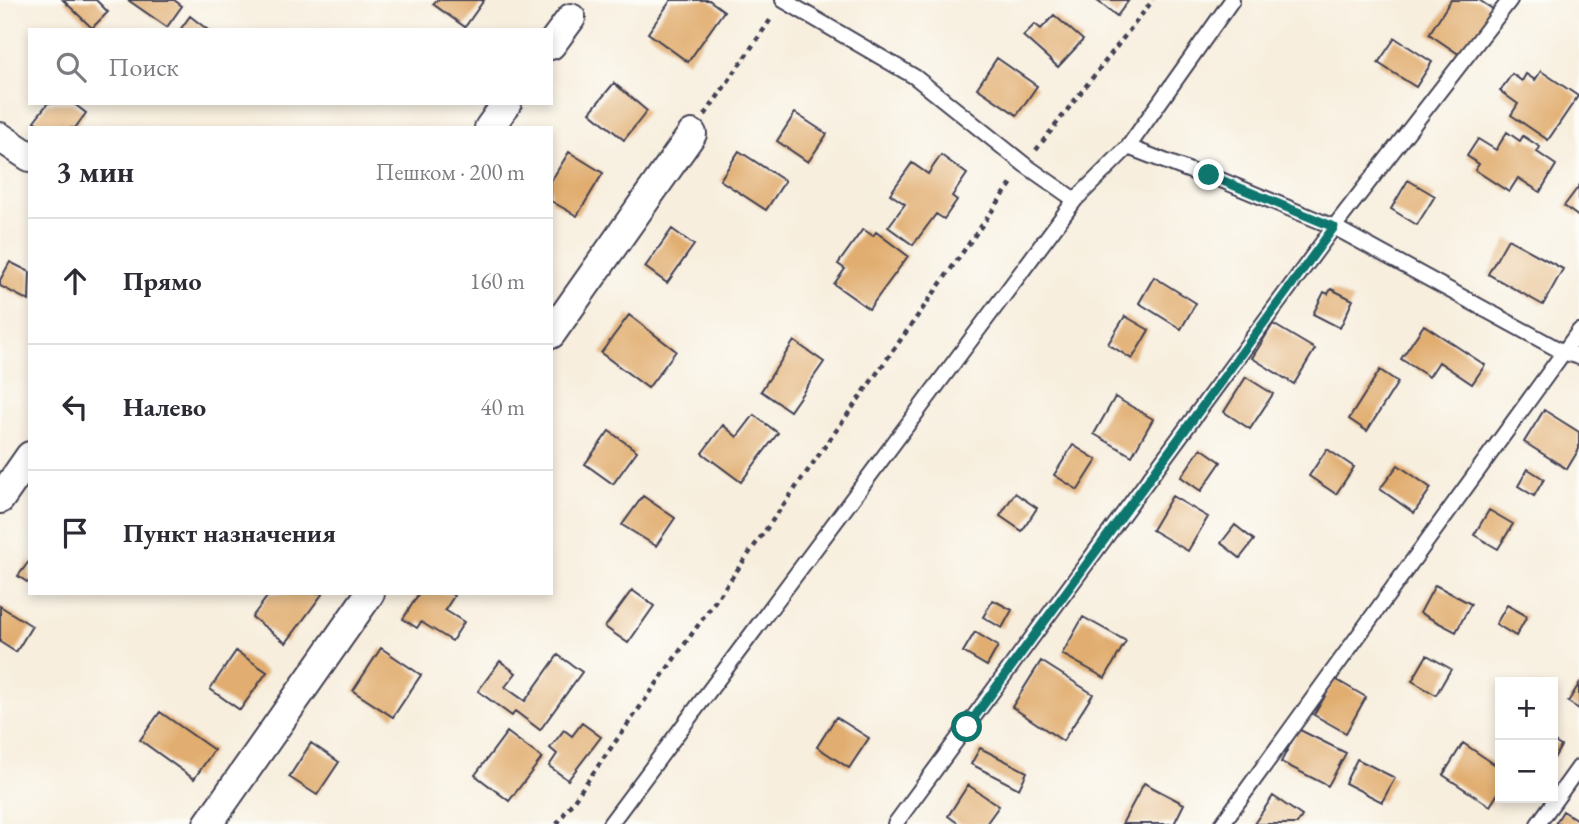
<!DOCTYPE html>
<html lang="ru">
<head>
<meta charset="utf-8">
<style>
  body { margin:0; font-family:"EB Garamond",serif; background:#f7f7f7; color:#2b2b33 }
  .controls { position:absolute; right:21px; bottom:21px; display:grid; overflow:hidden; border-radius:0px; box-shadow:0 4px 10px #0003 }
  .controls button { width:63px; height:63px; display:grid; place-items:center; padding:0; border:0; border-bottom:2px solid #e1e1e2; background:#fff; color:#2b2b33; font:35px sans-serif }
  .stop { position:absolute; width:21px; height:21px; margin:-16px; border:5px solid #0f766e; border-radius:50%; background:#fff }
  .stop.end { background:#0f766e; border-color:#fff; box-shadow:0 2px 7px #0008 }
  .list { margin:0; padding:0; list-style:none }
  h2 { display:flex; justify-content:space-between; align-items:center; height:91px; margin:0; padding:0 28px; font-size:30px }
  h2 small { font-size:23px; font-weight:400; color:#7c7c81 }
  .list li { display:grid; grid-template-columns:46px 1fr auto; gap:21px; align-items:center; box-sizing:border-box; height:126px; padding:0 28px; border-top:2px solid #e1e1e2 }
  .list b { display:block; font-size:26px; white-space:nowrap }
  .list em { font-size:23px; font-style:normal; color:#7c7c81 }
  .icon { flex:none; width:38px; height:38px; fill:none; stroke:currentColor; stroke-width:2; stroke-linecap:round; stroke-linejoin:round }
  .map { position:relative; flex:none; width:1579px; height:824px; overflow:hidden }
  .search { position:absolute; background:#fff; box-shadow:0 4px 10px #0003; left:28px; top:28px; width:525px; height:77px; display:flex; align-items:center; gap:18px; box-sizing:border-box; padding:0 24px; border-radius:0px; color:#7c7c81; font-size:26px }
  .panel { position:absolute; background:#fff; box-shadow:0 4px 10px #0003; left:28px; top:126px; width:525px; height:469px; border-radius:0px }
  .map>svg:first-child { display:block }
  .building { fill:#e1ad70 }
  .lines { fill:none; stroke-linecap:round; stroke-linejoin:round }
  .lane-casing { stroke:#424153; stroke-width:18 }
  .street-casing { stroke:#424153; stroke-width:32 }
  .path { stroke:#424153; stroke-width:4.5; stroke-dasharray:5 5; stroke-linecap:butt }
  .lane { stroke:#fff; stroke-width:14 }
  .street { stroke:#fff; stroke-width:28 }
  .route { stroke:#0f766e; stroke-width:9 }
</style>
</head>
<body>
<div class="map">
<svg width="1579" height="824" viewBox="0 0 1579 824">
  <rect width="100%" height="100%" fill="#fdfcf7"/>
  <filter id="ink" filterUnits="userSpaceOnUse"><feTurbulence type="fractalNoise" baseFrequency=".0143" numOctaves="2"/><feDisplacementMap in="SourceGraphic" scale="14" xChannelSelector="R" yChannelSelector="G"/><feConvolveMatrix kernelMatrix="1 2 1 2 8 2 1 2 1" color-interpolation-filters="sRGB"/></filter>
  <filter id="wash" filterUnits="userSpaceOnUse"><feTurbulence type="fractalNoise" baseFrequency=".00686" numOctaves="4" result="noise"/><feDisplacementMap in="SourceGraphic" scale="28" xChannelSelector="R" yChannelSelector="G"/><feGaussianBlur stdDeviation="1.57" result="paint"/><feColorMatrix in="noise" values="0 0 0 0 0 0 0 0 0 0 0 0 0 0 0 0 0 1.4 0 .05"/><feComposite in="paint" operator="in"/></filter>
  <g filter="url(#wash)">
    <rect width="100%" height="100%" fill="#f7eedd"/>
    <g id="blocks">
      <path class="building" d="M 63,0 L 96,0 L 108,12 L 92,28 Z
        M 128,0 L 174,0 L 182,6 L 167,27 Z
        M 437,0 L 484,0 L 465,27 L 433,4 Z
        M 671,0 L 709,0 L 724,11 L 688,62 L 648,33 Z
        M 1096,0 L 1129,0 L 1117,16 Z
        M 1451,0 L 1479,0 L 1494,10 L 1463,57 L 1429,34 Z
        M 1054,15 L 1083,40 L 1058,67 L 1023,36 L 1035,24 L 1041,29 Z
        M 190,16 L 208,30 L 180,30 Z
        M 1395,38 L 1432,62 L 1416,87 L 1378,63 Z
        M 997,58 L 1037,86 L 1017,115 L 977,88 Z
        M 1541,71 L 1578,96 L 1548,140 L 1511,115 L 1518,104 L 1500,91 L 1512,74 L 1522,81 L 1526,74 L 1535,80 Z
        M 614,83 L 647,111 L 624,140 L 590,112 Z
        M 48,103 L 73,103 L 86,113 L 75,128 L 43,128 L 34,121 Z
        M 795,113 L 827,134 L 808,162 L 777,141 Z
        M 1507,132 L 1520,141 L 1523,136 L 1540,147 L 1537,152 L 1556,165 L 1540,192 L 1518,178 L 1509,192 L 1475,170 L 1479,164 L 1467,156 L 1478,139 L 1496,150 Z
        M 739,151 L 785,181 L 766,210 L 720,180 Z
        M 569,152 L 603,173 L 577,216 L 551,201 L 551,181 Z
        M 941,155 L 967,174 L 952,196 L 957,200 L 944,219 L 936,214 L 913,245 L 888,227 L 905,204 L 890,194 L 912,163 L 928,174 Z
        M 1408,180 L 1435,196 L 1417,225 L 1391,209 Z
        M 1579,186 L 1579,217 L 1564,206 Z
        M 672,229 L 694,245 L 667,283 L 645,267 Z
        M 863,229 L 873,236 L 876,232 L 908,256 L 869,309 L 834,284 L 845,269 L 838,264 Z
        M 1508,239 L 1563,269 L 1543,305 L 1488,274 Z
        M 10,262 L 30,272 L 29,301 L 0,286 L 0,280 Z
        M 1154,277 L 1196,303 L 1181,329 L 1139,303 Z
        M 1331,289 L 1353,300 L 1340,328 L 1313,314 L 1324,292 L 1328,294 Z
        M 629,315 L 676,351 L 648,388 L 601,353 Z
        M 1125,316 L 1149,330 L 1132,359 L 1108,344 Z
        M 1273,324 L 1315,349 L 1294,384 L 1252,358 Z
        M 1424,325 L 1485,365 L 1472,384 L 1439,362 L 1429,377 L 1401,359 Z
        M 794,341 L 824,362 L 790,411 L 761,391 Z
        M 1380,370 L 1398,382 L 1367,431 L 1349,419 Z
        M 1246,377 L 1273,394 L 1250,429 L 1224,412 Z
        M 1115,397 L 1153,419 L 1132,456 L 1094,434 Z
        M 1544,410 L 1579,432 L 1579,449 L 1567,469 L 1524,442 Z
        M 754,415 L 778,433 L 741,482 L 702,453 L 723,425 L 737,437 Z
        M 609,431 L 637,451 L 613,484 L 585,464 Z
        M 1073,445 L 1097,460 L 1078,490 L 1054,475 Z
        M 1201,448 L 1221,462 L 1201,491 L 1181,477 Z
        M 1327,449 L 1354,467 L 1336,494 L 1309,476 Z
        M 1398,465 L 1431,488 L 1414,513 L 1380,489 Z
        M 1528,469 L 1544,479 L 1534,496 L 1518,486 Z
        M 1015,493 L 1037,508 L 1022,531 L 1000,516 Z
        M 643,496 L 675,518 L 656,546 L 622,525 Z
        M 1172,496 L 1208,517 L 1188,551 L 1152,530 Z
        M 1489,510 L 1513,524 L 1498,549 L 1474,535 Z
        M 1235,525 L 1254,540 L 1240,558 L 1221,543 Z
        M 30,560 L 30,584 L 18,576 Z
        M 1435,585 L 1471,604 L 1456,632 L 1420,613 Z
        M 632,590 L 654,606 L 628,643 L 605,627 Z
        M 270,593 L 323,593 L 286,643 L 252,617 Z
        M 419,593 L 450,593 L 454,596 L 445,610 L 464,622 L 452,641 L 421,622 L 417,628 L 403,619 Z
        M 993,600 L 1012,610 L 1002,628 L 983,617 Z
        M 1507,605 L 1527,616 L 1516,636 L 1496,624 Z
        M 0,606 L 32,626 L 16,652 L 0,642 Z
        M 1083,617 L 1126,641 L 1105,678 L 1062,654 Z
        M 975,632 L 998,646 L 987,666 L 963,652 Z
        M 381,648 L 421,675 L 393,717 L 353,691 Z
        M 236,651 L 267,672 L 240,710 L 210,689 Z
        M 558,655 L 582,672 L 540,730 L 515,711 L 512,716 L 478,691 L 500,661 L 516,673 L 505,687 L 525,701 Z
        M 1427,655 L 1451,669 L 1436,695 L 1412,681 Z
        M 1041,661 L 1093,694 L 1063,741 L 1012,707 Z
        M 1335,679 L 1366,697 L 1346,733 L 1314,715 Z
        M 1579,684 L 1579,709 L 1568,702 Z
        M 160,712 L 214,750 L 194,779 L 140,740 Z
        M 836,717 L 869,738 L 849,768 L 817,747 Z
        M 582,723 L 601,737 L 568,780 L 549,766 L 557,754 L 550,748 L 564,730 L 572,736 Z
        M 1298,729 L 1346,753 L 1328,786 L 1281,762 Z
        M 507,732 L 542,758 L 509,801 L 475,775 Z
        M 1553,741 L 1561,746 L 1553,760 Z
        M 311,743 L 339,762 L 317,795 L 289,777 Z
        M 1463,743 L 1500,768 L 1500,790 L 1490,806 L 1443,775 Z
        M 980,748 L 1027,772 L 1019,789 L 971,764 Z
        M 1357,759 L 1395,778 L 1382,802 L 1345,783 Z
        M 1144,783 L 1184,804 L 1174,824 L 1122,824 Z
        M 968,785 L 999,806 L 986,824 L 959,824 L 948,816 Z
        M 1273,796 L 1302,816 L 1297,824 L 1254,824 Z
        M 1563,811 L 1579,821 L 1578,824 L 1555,824 Z"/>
    </g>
  </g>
  <g filter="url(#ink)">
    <use href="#blocks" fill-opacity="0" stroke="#424153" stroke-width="2"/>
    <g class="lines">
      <g class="lane-casing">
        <path id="lane" d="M 783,0 L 915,77 L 1025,165 L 1075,200
          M 1128,147 L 1206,177 L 1209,175 L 1334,227 L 1563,352 L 1579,357
          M 610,824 L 1075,200 L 1128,147 L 1232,0
          M 895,824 L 1334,227 L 1510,0
          M 1222,824 L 1579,331
          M 1538,824 L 1579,767"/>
      </g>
      <g class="street-casing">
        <path id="street" d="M 551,45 L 571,18
          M 489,128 L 507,103
          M 0,137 L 30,157
          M 551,334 L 692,134
          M 0,499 L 30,456
          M 208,824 L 370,593"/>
      </g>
      <path class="path" d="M 705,115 L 773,16
        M 1036,150 L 1153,0
        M 557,824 L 1014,180"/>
      <use href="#lane" class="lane"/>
      <use href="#street" class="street"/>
    </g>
  </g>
  <g class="lines" filter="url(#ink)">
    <path class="route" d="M 967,727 L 1334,227 L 1209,175"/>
  </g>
</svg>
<div class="controls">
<button>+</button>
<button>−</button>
</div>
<div class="stop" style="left:967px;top:727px"></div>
<div class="stop end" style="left:1209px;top:175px"></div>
<div class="search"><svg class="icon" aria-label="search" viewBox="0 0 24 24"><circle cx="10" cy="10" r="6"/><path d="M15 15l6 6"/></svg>Поиск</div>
<section class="panel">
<h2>3 мин<small>Пешком · 200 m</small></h2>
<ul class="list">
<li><svg class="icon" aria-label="ahead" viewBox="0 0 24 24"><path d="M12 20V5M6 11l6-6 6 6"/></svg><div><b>Прямо</b></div><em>160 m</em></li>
<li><svg class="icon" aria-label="left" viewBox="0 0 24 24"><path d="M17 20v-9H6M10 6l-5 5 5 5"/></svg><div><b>Налево</b></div><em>40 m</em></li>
<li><svg class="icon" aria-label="arrive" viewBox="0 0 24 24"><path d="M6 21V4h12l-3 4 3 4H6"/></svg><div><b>Пункт назначения</b></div></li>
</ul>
</section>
</div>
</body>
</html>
